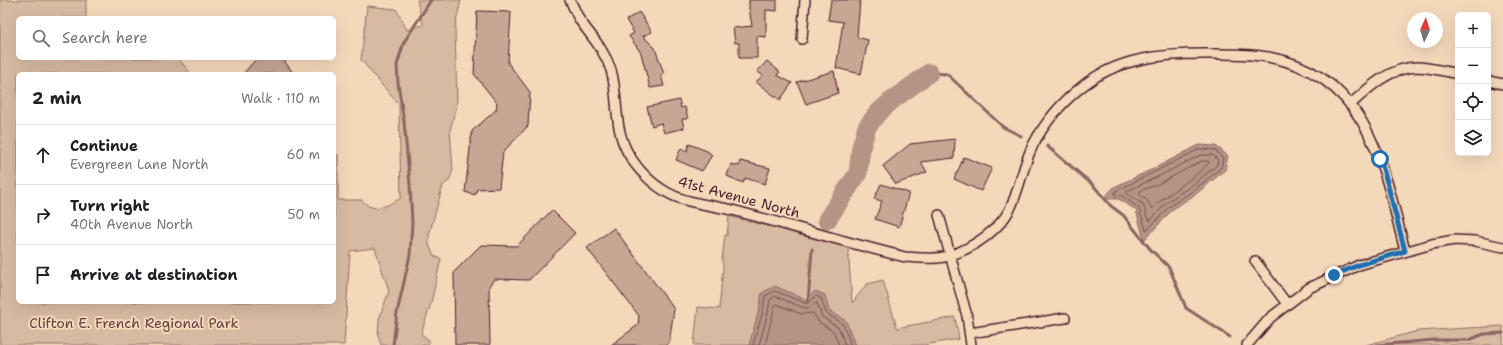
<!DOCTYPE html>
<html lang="en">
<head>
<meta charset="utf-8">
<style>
  body { margin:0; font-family:"Shantell Sans",sans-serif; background:#f2f2f2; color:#202124 }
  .controls { position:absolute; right:12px; top:12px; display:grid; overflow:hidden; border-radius:6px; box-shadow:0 4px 16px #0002 }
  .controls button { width:36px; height:36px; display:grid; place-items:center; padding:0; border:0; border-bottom:1px solid #e0e0e0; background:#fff; color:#202124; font:20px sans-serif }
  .compass { position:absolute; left:1407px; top:12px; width:36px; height:36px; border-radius:50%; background:#fff; box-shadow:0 4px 16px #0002; rotate:4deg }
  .stop { position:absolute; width:12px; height:12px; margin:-9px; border:3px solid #1f6fb2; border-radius:50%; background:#fff }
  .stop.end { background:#1f6fb2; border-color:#fff; box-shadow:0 1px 4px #0008 }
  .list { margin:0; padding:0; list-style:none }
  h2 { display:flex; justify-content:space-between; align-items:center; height:52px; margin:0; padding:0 16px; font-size:17px }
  h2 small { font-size:13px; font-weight:400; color:#757577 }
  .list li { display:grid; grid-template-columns:26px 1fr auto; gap:12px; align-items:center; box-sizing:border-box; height:60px; padding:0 16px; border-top:1px solid #e0e0e0 }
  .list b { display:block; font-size:15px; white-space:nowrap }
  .list p { margin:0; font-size:13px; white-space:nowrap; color:#757577 }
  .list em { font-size:13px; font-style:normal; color:#757577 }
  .icon { flex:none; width:22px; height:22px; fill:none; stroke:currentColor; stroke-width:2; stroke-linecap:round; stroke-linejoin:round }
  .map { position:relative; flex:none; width:1503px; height:345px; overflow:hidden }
  .search { position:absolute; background:#fff; box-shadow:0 4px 16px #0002; left:16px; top:16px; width:320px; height:44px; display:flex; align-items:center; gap:10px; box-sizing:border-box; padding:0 14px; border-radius:6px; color:#757577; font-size:15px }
  .panel { position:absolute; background:#fff; box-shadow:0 4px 16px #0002; left:16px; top:72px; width:320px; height:232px; border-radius:6px }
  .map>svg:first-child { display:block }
  .green { fill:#d8baa2; stroke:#916c66 }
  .water { fill:#b59485; stroke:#8a6561 }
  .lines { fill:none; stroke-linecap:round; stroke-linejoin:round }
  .shore { stroke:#754e4f; stroke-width:1 }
  .stream { stroke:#8a6561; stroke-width:3 }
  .river { stroke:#b59485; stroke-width:19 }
  .building { fill:#c7a794; stroke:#4a1f2b }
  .street-casing { stroke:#4a1f2b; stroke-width:12 }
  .street { stroke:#f4d8ba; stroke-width:9 }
  .route { stroke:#1f6fb2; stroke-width:5 }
  .labels { text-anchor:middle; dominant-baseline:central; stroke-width:4; stroke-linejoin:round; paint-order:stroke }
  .street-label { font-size:14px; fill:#4a1f2b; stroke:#f4d8ba }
  .park-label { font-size:14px; fill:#663e43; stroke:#f4d8ba }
</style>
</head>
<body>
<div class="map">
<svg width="1503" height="345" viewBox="0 0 1503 345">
  <rect width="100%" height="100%" fill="#f4d8ba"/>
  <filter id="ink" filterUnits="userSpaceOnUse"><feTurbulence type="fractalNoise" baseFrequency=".025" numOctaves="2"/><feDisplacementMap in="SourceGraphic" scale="8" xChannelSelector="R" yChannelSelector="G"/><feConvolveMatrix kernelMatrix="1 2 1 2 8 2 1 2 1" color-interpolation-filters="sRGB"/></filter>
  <g filter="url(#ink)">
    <path class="green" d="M 0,0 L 86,0 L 86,18 L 18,18 L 18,58 L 178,58 L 191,74 L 18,74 L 18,302 L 334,302 L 334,153 L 338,155 L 338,200 L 362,200 C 374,215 387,205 401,198 L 399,105 L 361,60 L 367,6 L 396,9 L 407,30 L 423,25 L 417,0 L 461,0 L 455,27 L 457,104 L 450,130 L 453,170 L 449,181 L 443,185 L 429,235 L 429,245 L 434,256 L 441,259 L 431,303 L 421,334 L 429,340 L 428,345 L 381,345 L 378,335 L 379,319 L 389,291 L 375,248 L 350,251 L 344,345 L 0,345 Z
      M 729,216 L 848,247 L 852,303 L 867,284 L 883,280 L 897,328 L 955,317 L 959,339 L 924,345 L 694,345 L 698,307 L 719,309 L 723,267 L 722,259 L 725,235 L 727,235 Z
      M 1503,326 L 1503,345 L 1366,345 L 1418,331 Z"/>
    <path class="water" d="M 1199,145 L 1216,146 L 1228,156 L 1225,170 L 1196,194 L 1173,209 L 1144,240 L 1136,210 L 1119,199 L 1103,199 L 1114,187 L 1153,169 Z
      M 775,286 L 806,300 L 815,291 L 825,295 L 829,311 L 846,321 L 855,345 L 749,345 L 759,310 L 762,293 Z"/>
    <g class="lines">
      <path class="shore" d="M 1200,149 L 1215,150 L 1223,158 L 1221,168 L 1194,190 L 1170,206 L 1148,229 L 1146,230 L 1139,208 L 1122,196 L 1115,195 L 1115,192 Z
        M 1201,155 L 1213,155 L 1218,160 L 1217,165 L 1191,186 L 1167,202 L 1151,220 L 1148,220 L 1143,204 L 1127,194 L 1127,191 L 1157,177 Z
        M 1202,161 L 1208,161 L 1209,163 C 1193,180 1170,191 1153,208 L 1151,208 L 1147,200 L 1139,194 L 1140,191 L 1160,183 Z
        M 753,345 L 763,311 L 765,296 L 775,291 L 805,303 L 808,303 L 816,296 L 821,298 L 826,313 L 843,324 L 851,345
        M 759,345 L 768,312 L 770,300 L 775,296 L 804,308 C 810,309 813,303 817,303 L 822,317 L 839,328 L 845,345
        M 765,345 L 775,305 L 777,304 L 801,314 L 813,313 L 819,322 L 834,332 L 839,345"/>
      <path class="stream" d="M 929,73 L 947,74 L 1003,127 L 1021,136
        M 1047,146 L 1093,185 L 1111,206 L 1123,215 L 1151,250 L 1169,267 L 1186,308 L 1230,337
        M 808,302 L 812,249
        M 393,345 L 397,313 L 410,255 L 412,223 L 410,185 L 404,122 L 398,83 L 397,65 L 404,42 L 431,0
        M 1377,345 L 1434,340 L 1469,340 L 1484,334 L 1503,333"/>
      <path class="river" d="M 827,220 L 858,173 L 861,147 L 867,127 L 877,114 L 890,102 L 929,73"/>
    </g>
    <path class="building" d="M 749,0 L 777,0 L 777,11 L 766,10 L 766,37 L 757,36 L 757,58 L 739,58 L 739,43 L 735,43 L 733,28 L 752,26 L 749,8 Z
      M 831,0 L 860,0 L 857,37 L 868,40 L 861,74 L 836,68 L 843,22 L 828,20 Z
      M 477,11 L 511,12 L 508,63 L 530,92 L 528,126 L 503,152 L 499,188 L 477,189 L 475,195 L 465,192 L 472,131 L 496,110 L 497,103 L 474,74 Z
      M 639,12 L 652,32 L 643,36 L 655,48 L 664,74 L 661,75 L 664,86 L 650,88 L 641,53 L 629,36 L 634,33 L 626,20 Z
      M 257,58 L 282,58 L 294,74 L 243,74 Z
      M 767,61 L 780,72 L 777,75 L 792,83 L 780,100 L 756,82 L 763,75 L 757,72 Z
      M 834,71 L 838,93 L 806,104 L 797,82 Z
      M 679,100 L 681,108 L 685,107 L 688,119 L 682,119 L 684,128 L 664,133 L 661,123 L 652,126 L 647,107 Z
      M 955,139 L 954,158 L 921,162 L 927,172 L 896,184 L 883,166 L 910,144 Z
      M 689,144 L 707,151 L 712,155 L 702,171 L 676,160 L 681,148 L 687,151 Z
      M 964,157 L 992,168 L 981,191 L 954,179 Z
      M 740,161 L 770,168 L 765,184 L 745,178 L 743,183 L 727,176 L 731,164 L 739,166 Z
      M 881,184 L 909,193 L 899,227 L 875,219 L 882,201 L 874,199 Z
      M 552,210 L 575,233 L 529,280 L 494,279 L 489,286 L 490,345 L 455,345 L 454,272 L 481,245 L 517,246 Z
      M 614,228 L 674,309 L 669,343 L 666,345 L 611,345 L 638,325 L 639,316 L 587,248 Z"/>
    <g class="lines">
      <g class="street-casing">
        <path id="street" d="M 570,0 C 573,6 576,13 579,19 C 591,36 604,49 611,70 C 619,97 613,127 628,153 C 637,169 652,184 668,193 C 688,204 714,205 736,211 C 792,226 848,243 905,257 C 920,258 938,260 952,255 C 974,247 999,230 1010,209 C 1020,188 1023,165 1033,145 C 1045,122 1063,101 1084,85 C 1118,58 1162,54 1203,54 C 1225,54 1247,53 1268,57 C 1369,75 1384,168 1405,251
          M 802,39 L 805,0
          M 1488,81 L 1503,84
          M 1350,105 C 1369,87 1390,67 1418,67 C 1432,68 1445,71 1458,74
          M 939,215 L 967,316 L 971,345
          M 1255,261 L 1287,304
          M 970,333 L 1065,318
          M 1247,345 L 1270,318 L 1309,288 L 1359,265 L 1432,244 L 1454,240 L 1475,241 L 1503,247"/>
      </g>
      <use href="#street" class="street"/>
    </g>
  </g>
  <g class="lines" filter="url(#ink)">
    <path class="route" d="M 1334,275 L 1359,265 L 1405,251 L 1387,182 L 1380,159"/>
  </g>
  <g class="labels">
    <g class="street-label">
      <text transform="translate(739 197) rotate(15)">41st Avenue North</text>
    </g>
    <g class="park-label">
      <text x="134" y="323">Clifton E. French Regional Park</text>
    </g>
  </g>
</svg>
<div class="controls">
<button>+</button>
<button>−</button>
<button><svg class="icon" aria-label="locate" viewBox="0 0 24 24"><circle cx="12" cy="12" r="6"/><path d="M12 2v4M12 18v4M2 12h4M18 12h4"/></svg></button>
<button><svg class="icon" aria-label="layers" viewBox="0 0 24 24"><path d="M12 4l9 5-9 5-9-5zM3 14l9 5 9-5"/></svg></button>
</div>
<svg class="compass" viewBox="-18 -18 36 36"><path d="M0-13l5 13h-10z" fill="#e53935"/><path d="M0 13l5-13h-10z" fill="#757577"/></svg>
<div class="stop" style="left:1380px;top:159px"></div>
<div class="stop end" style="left:1334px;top:275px"></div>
<div class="search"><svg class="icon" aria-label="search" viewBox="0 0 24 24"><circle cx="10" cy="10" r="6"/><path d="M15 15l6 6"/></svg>Search here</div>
<section class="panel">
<h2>2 min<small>Walk · 110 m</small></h2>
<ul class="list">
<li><svg class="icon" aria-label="ahead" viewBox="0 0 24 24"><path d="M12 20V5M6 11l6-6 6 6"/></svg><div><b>Continue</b><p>Evergreen Lane North</p></div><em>60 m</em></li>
<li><svg class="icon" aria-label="right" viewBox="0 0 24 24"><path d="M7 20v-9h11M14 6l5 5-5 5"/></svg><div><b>Turn right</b><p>40th Avenue North</p></div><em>50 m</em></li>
<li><svg class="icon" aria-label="arrive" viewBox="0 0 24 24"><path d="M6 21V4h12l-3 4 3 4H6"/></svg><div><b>Arrive at destination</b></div></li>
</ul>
</section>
</div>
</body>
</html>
